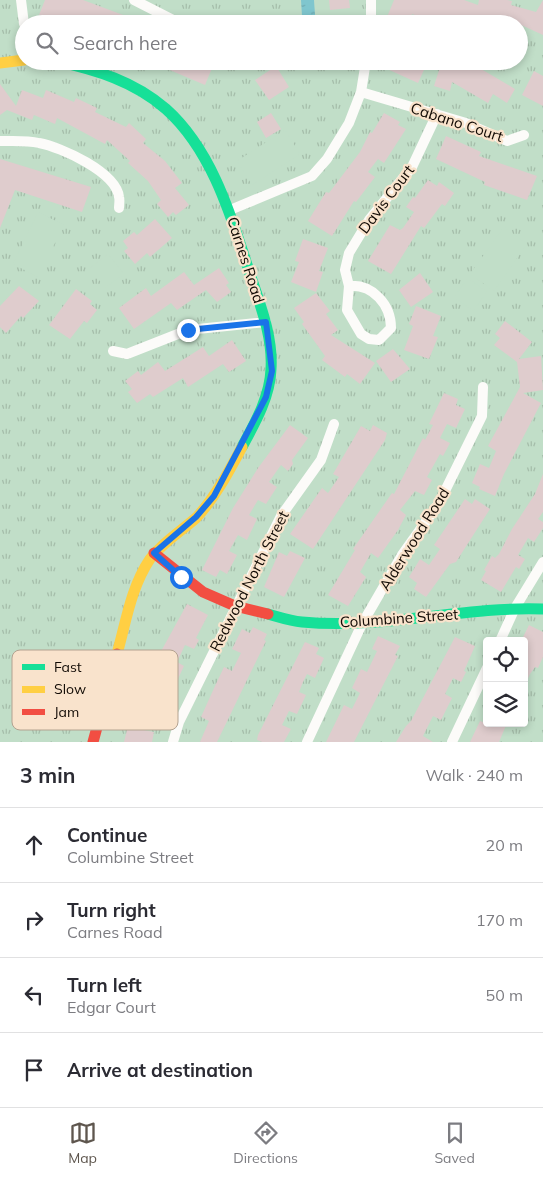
<!DOCTYPE html>
<html lang="en">
<head>
<meta charset="utf-8">
<style>
  body { margin:0; font-family:Mulish,sans-serif; background:#f7f7f7; color:#2b2b33 }
  .controls { position:absolute; right:15px; bottom:15px; display:grid; overflow:hidden; border-radius:5px; box-shadow:0 2px 8px #0003 }
  .controls button { width:45px; height:45px; display:grid; place-items:center; padding:0; border:0; border-bottom:1px solid #e1e1e2; background:#fff; color:#2b2b33; font:25px sans-serif }
  .stop { position:absolute; width:15px; height:15px; margin:-11px; border:4px solid #1a73e8; border-radius:50%; background:#fff }
  .stop.end { background:#1a73e8; border-color:#fff; box-shadow:0 1px 5px #0008 }
  .list { margin:0; padding:0; list-style:none }
  h2 { display:flex; justify-content:space-between; align-items:center; height:65px; margin:0; padding:0 20px; font-size:21px }
  h2 small { font-size:16px; font-weight:400; color:#7c7c81 }
  .list li { display:grid; grid-template-columns:32px 1fr auto; gap:15px; align-items:center; box-sizing:border-box; height:75px; padding:0 20px; border-top:1px solid #e1e1e2 }
  .list b { display:block; font-size:19px; white-space:nowrap }
  .list p { margin:0; font-size:16px; white-space:nowrap; color:#7c7c81 }
  .list em { font-size:16px; font-style:normal; color:#7c7c81 }
  .icon { flex:none; width:28px; height:28px; fill:none; stroke:currentColor; stroke-width:2; stroke-linecap:round; stroke-linejoin:round }
  .map { position:relative; flex:none; width:543px; height:742px; overflow:hidden }
  .search { position:absolute; background:#fff; box-shadow:0 2px 8px #0003; left:15px; right:15px; top:15px; height:55px; display:flex; align-items:center; gap:12px; box-sizing:border-box; padding:0 18px; border-radius:28px; color:#7c7c81; font-size:19px }
  .sheet { height:365px; background:#fff }
  nav { display:flex; justify-content:space-around; align-items:center; box-sizing:border-box; height:70px; border-top:1px solid #e1e1e2; background:#fff; font-size:14px; color:#7c7c81 }
  nav a { display:grid; justify-items:center; gap:2px }
  nav .on { color:#5e564e }
  .map>svg:first-child { display:block }
  .grass { fill:url(#grass-tufts); fill-rule:evenodd }
  .garden { fill:#c1dec8 }
  .water { fill:url(#water-ripples) }
  .building { fill:#dfcccd }
  .lines { fill:none; stroke-linecap:round; stroke-linejoin:round }
  .street { stroke:#fcfbf9; stroke-width:10 }
  .fast { stroke:#16e098; stroke-width:11 }
  .slow { stroke:#ffcf43; stroke-width:11 }
  .jam { stroke:#f24e42; stroke-width:11 }
  .route { stroke:#1a73e8; stroke-width:6 }
  .labels { text-anchor:middle; dominant-baseline:central; stroke-width:4.5; stroke-linejoin:round; paint-order:stroke }
  .street-label { font-size:15px; fill:#110a04; stroke:#f9e3cc }
  .key { fill:#f9e3cc; stroke:#b3a290; stroke-width:1 }
  .key-label { font-size:14px; fill:#110a04 }
</style>
</head>
<body>
<div class="map">
<svg width="543" height="742" viewBox="0 0 543 742">
  <defs>
    <pattern id="grass-tufts" width="24" height="20" patternUnits="userSpaceOnUse" patternTransform="scale(1.25)"><rect width="24" height="20" fill="#c1dec8"/><path d="M3 7l-1-3M5 7V3M7 7l1-3M15 17l-1-3M17 17v-4M19 17l1-3" fill="none" stroke="#a5bdaa"/></pattern>
    <pattern id="water-ripples" width="26" height="14" patternUnits="userSpaceOnUse" patternTransform="scale(1.25)"><rect width="26" height="14" fill="#7fc6ce"/><path d="M2 4q2-2 4 0t4 0M15 11q2-2 4 0t4 0" fill="none" stroke="#6da9af"/></pattern>
  </defs>
  <rect width="100%" height="100%" fill="#eee3d6"/>
  <path class="grass" d="M 0,0 L 543,0 L 543,742 L 0,742 ZM 24,24 L 519,24 L 519,61 L 24,61 ZM 487,641 L 524,641 L 524,723 L 487,723 Z"/>
  <path class="garden" d="M 285,130 L 300,154 L 252,185 L 237,161 Z
    M 38,212 L 64,225 L 38,277 L 13,264 Z
    M 504,227 L 527,244 L 494,291 L 470,274 Z
    M 108,254 L 124,274 L 105,288 L 90,268 Z
    M 468,278 L 487,292 L 473,311 L 454,297 Z"/>
  <path class="water" d="M 301,0 L 314,0 L 315,15 L 302,16 Z"/>
  <path class="building" d="M 45,0 L 83,0 L 147,24 L 72,24 L 62,20 L 61,24 L 39,15 Z
    M 329,0 L 349,0 L 350,8 L 330,10 Z
    M 394,0 L 464,0 L 478,5 L 479,0 L 507,0 L 512,1 L 511,5 L 536,12 L 543,0 L 543,35 L 519,24 L 501,24 L 491,21 L 490,22 L 467,15 L 464,24 L 453,24 L 442,20 L 439,24 L 412,14 L 409,24 L 404,24 L 387,17 Z
    M 168,61 L 215,61 L 205,85 L 165,68 Z
    M 388,61 L 428,61 L 418,83 L 385,68 Z
    M 442,61 L 473,70 L 476,66 L 515,89 L 507,103 L 493,94 L 488,103 L 452,82 L 450,91 L 434,86 Z
    M 276,66 L 289,87 L 269,100 L 255,80 Z
    M 534,71 L 543,76 L 543,106 L 522,95 Z
    M 0,84 L 16,106 L 22,90 L 43,98 L 46,90 L 74,102 L 76,98 L 97,108 L 95,112 L 126,127 L 129,123 L 146,139 L 143,143 L 165,161 L 182,183 L 175,188 L 189,205 L 176,215 L 173,212 L 168,217 L 157,204 L 161,200 L 148,181 L 128,163 L 130,161 L 107,140 L 105,144 L 57,118 L 55,124 L 34,115 L 32,120 L 7,110 L 0,115 Z
    M 271,113 L 281,129 L 266,138 L 257,122 Z
    M 384,113 L 400,122 L 398,125 L 406,129 L 384,163 L 378,159 L 368,172 L 375,177 L 356,202 L 354,201 L 332,236 L 308,221 L 326,192 L 329,193 L 360,152 L 370,132 L 372,133 Z
    M 446,136 L 481,152 L 479,156 L 537,176 L 527,200 L 484,185 L 485,182 L 436,159 Z
    M 0,159 L 91,187 L 82,212 L 15,190 L 0,228 Z
    M 428,180 L 437,186 L 439,182 L 454,193 L 445,206 L 442,204 L 424,228 L 421,226 L 391,274 L 368,261 L 390,225 L 400,230 L 403,228 L 414,212 L 406,207 L 413,197 L 415,198 Z
    M 155,219 L 172,238 L 150,257 L 147,253 L 135,264 L 124,251 L 128,248 L 123,241 L 134,232 L 137,235 Z
    M 303,239 L 328,248 L 319,271 L 323,272 L 316,292 L 291,282 L 299,262 L 295,261 Z
    M 219,268 L 229,283 L 226,285 L 231,292 L 217,302 L 206,290 L 177,310 L 171,303 L 134,329 L 119,308 L 146,288 L 151,296 L 184,272 L 194,285 Z
    M 420,273 L 433,292 L 411,307 L 399,290 Z
    M 19,286 L 39,301 L 23,318 L 21,316 L 6,333 L 0,327 L 0,306 Z
    M 76,289 L 92,301 L 90,304 L 97,310 L 87,323 L 84,321 L 70,339 L 49,325 Z
    M 316,293 L 330,311 L 326,314 L 338,330 L 331,335 L 375,363 L 360,384 L 347,374 L 345,377 L 322,360 L 325,356 L 302,324 L 304,322 L 294,308 Z
    M 416,306 L 441,316 L 433,336 L 438,337 L 429,359 L 404,350 L 413,326 L 409,324 Z
    M 505,321 L 532,342 L 519,359 L 541,356 L 543,390 L 523,393 L 541,403 L 504,474 L 495,496 L 479,489 L 480,487 L 472,483 L 480,464 L 489,468 L 496,451 L 488,446 L 520,387 L 517,362 L 494,345 L 500,338 L 495,334 Z
    M 232,340 L 246,361 L 229,372 L 223,364 L 188,387 L 183,378 L 153,397 L 150,394 L 137,403 L 128,392 L 132,389 L 125,381 L 138,371 L 141,375 L 158,362 L 165,371 L 203,347 L 209,356 Z
    M 393,349 L 410,369 L 391,382 L 376,361 Z
    M 444,393 L 458,399 L 456,405 L 465,409 L 456,428 L 447,424 L 440,438 L 450,443 L 443,456 L 440,454 L 427,477 L 432,480 L 424,495 L 415,491 L 400,510 L 406,515 L 398,530 L 378,558 L 371,553 L 360,572 L 366,577 L 348,606 L 328,595 L 355,550 L 353,549 L 392,493 L 394,494 L 423,438 L 425,440 L 433,425 L 429,424 Z
    M 290,425 L 308,438 L 292,460 L 293,464 L 288,471 L 281,465 L 276,472 L 269,482 L 277,487 L 266,504 L 258,500 L 249,515 L 257,519 L 247,540 L 238,535 L 229,551 L 237,555 L 227,574 L 220,570 L 216,577 L 202,570 L 233,508 L 258,468 Z
    M 373,425 L 387,433 L 385,440 L 313,549 L 290,534 L 322,488 L 328,493 L 339,477 L 333,474 L 361,426 L 370,431 Z
    M 543,474 L 543,512 L 538,519 L 543,522 L 543,528 L 534,542 L 528,538 L 518,555 L 525,559 L 519,569 L 516,567 L 501,592 L 481,580 L 486,571 L 484,570 L 492,556 L 495,558 L 499,554 L 512,529 L 535,494 Z
    M 465,499 L 472,504 L 475,499 L 490,509 L 456,562 L 450,564 L 426,597 L 414,589 L 417,583 L 409,577 L 420,559 L 429,565 L 440,549 L 434,545 Z
    M 290,551 L 305,558 L 284,597 L 264,587 L 279,552 L 287,556 Z
    M 187,604 L 208,615 L 196,638 L 199,640 L 194,649 L 185,645 L 177,662 L 184,666 L 175,685 L 166,681 L 159,696 L 167,700 L 160,715 L 152,711 L 143,730 L 154,732 L 152,742 L 124,742 L 128,726 L 137,707 L 135,706 L 159,655 Z
    M 529,625 L 543,632 L 543,657 L 538,668 L 535,667 L 530,674 L 524,687 L 524,640 L 522,639 Z
    M 253,627 L 267,634 L 264,640 L 266,641 L 217,742 L 200,742 L 209,721 L 201,717 L 215,686 L 224,667 L 232,671 L 241,653 L 232,649 L 242,629 L 250,633 Z
    M 378,636 L 400,646 L 395,655 L 398,656 L 354,742 L 326,742 L 344,705 L 352,709 L 360,693 L 352,688 L 361,669 L 367,672 L 377,651 L 372,649 Z
    M 455,637 L 475,646 L 464,671 L 466,672 L 461,682 L 453,678 L 445,694 L 452,698 L 441,720 L 433,716 L 423,736 L 433,742 L 396,742 L 406,726 L 411,721 Z
    M 305,642 L 319,648 L 316,654 L 324,658 L 315,678 L 307,674 L 303,682 L 299,692 L 306,695 L 297,714 L 289,711 L 282,725 L 291,729 L 284,742 L 262,742 L 257,740 L 258,735 Z
    M 480,721 L 486,723 L 507,723 L 499,742 L 470,742 Z"/>
  <g class="lines">
    <path class="street" d="M 21,0 L 24,24
      M 134,0 L 177,22 L 203,21
      M 371,0 L 371,24
      M 361,92 L 466,123 L 507,141 L 524,135
      M 0,141 C 13,141 26,140 39,143 C 61,147 116,172 119,197 C 120,200 119,205 119,208
      M 230,210 L 312,176 L 327,159 L 349,123 L 361,92 L 366,61
      M 349,286 C 373,284 391,305 391,328 L 379,340 L 369,339 L 361,334 L 347,310 L 349,286 L 345,270 L 349,253 L 369,220 L 412,167 L 437,114
      M 113,351 L 127,354 L 188,330 L 266,322
      M 500,641 L 515,608 L 543,562
      M 173,742 L 179,722 L 281,516 L 321,460 L 334,424
      M 307,742 L 362,624 L 402,555 L 439,503 L 482,416 L 483,387
      M 452,742 L 487,668"/>
    <path class="fast" d="M 56,61 C 96,70 134,81 166,109 C 213,151 232,219 251,277 C 261,307 273,338 271,369 C 270,397 255,423 242,447
      M 268,614 C 279,617 290,621 302,622 C 383,630 462,606 543,609"/>
    <path class="slow" d="M 0,63 L 24,60
      M 117,654 C 126,622 131,587 150,559 C 163,542 180,532 196,518 C 215,498 229,471 242,447"/>
    <path class="jam" d="M 154,553 L 203,592 L 235,606 L 268,614
      M 93,742 L 117,654"/>
  </g>
  <g class="lines">
    <path class="route" d="M 181,577 L 154,553 L 196,517 L 214,496 L 266,397 L 272,371 L 266,322 L 188,330"/>
  </g>
  <g class="labels">
    <g class="street-label">
      <text transform="translate(457 122) rotate(18)">Cabano Court</text>
      <text transform="translate(386 199) rotate(-53)">Davis Court</text>
      <text transform="translate(246 260) rotate(72)">Carnes Road</text>
      <text transform="translate(414 539) rotate(-58)">Alderwood Road</text>
      <text transform="translate(249 581) rotate(-63)">Redwood North Street</text>
      <text transform="translate(399 618) rotate(-4)">Columbine Street</text>
    </g>
  </g>
  <rect x="12" y="650" width="166" height="80" rx="8" class="key"/>
  <rect x="22" y="664" width="23" height="6" fill="#16e098"/>
  <rect x="22" y="686" width="23" height="7" fill="#ffcf43"/>
  <rect x="22" y="709" width="23" height="6" fill="#f24e42"/>
  <g class="key-label">
    <text x="54" y="672">Fast</text>
    <text x="54" y="694">Slow</text>
    <text x="54" y="717">Jam</text>
  </g>
</svg>
<div class="controls">
<button><svg class="icon" aria-label="locate" viewBox="0 0 24 24"><circle cx="12" cy="12" r="6"/><path d="M12 2v4M12 18v4M2 12h4M18 12h4"/></svg></button>
<button><svg class="icon" aria-label="layers" viewBox="0 0 24 24"><path d="M12 4l9 5-9 5-9-5zM3 14l9 5 9-5"/></svg></button>
</div>
<div class="stop" style="left:181px;top:577px"></div>
<div class="stop end" style="left:188px;top:330px"></div>
<div class="search"><svg class="icon" aria-label="search" viewBox="0 0 24 24"><circle cx="10" cy="10" r="6"/><path d="M15 15l6 6"/></svg>Search here</div>
</div>
<section class="sheet">
<h2>3 min<small>Walk · 240 m</small></h2>
<ul class="list">
<li><svg class="icon" aria-label="ahead" viewBox="0 0 24 24"><path d="M12 20V5M6 11l6-6 6 6"/></svg><div><b>Continue</b><p>Columbine Street</p></div><em>20 m</em></li>
<li><svg class="icon" aria-label="right" viewBox="0 0 24 24"><path d="M7 20v-9h11M14 6l5 5-5 5"/></svg><div><b>Turn right</b><p>Carnes Road</p></div><em>170 m</em></li>
<li><svg class="icon" aria-label="left" viewBox="0 0 24 24"><path d="M17 20v-9H6M10 6l-5 5 5 5"/></svg><div><b>Turn left</b><p>Edgar Court</p></div><em>50 m</em></li>
<li><svg class="icon" aria-label="arrive" viewBox="0 0 24 24"><path d="M6 21V4h12l-3 4 3 4H6"/></svg><div><b>Arrive at destination</b></div></li>
</ul>
</section>
<nav>
<a class="on"><svg class="icon" aria-label="map" viewBox="0 0 24 24"><path d="M3 6l6-2 6 2 6-2v14l-6 2-6-2-6 2zM9 4v14M15 6v14"/></svg>Map</a>
<a><svg class="icon" aria-label="directions" viewBox="0 0 24 24"><path d="M12 3l9 9-9 9-9-9zM9 14v-3h6M13 9l2 2-2 2"/></svg>Directions</a>
<a><svg class="icon" aria-label="saved" viewBox="0 0 24 24"><path d="M7 4h10v16l-5-4-5 4z"/></svg>Saved</a>
</nav>
</body>
</html>
